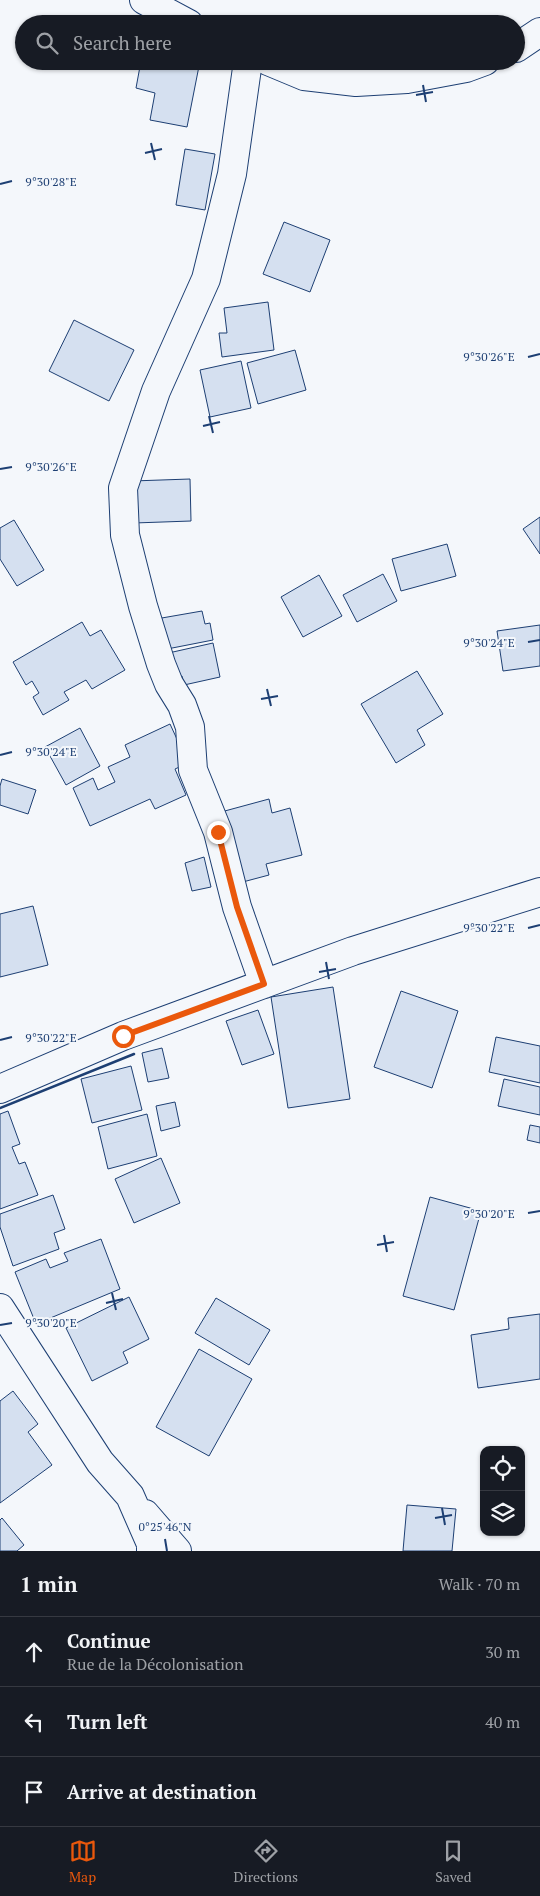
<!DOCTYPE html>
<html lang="en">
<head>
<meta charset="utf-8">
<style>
  body { margin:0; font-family:"PT Serif",serif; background:#242831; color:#f1f3f6 }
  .controls { position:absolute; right:15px; bottom:15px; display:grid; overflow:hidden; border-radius:10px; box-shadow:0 1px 4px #0004 }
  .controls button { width:45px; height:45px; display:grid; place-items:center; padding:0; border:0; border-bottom:1px solid #363941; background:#171b24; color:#f1f3f6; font:25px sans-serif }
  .stop { position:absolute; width:15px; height:15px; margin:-11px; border:4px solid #ea580c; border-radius:50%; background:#fff }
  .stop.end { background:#ea580c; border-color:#fff; box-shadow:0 1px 5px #0008 }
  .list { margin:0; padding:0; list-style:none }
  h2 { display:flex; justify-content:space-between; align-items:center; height:65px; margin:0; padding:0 20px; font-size:21px }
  h2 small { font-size:16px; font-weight:400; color:#9ea1a6 }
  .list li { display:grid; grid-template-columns:32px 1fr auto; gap:15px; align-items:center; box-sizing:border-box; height:70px; padding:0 20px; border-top:1px solid #363941 }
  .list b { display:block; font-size:19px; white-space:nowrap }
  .list p { margin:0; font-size:16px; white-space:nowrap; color:#9ea1a6 }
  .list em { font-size:16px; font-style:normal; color:#9ea1a6 }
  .icon { flex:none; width:28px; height:28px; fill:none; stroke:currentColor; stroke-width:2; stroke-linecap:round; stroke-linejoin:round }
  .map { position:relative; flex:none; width:540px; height:1551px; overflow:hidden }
  .search { position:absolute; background:#171b24; box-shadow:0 1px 4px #0004; left:15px; right:15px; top:15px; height:55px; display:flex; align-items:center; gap:12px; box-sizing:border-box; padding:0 18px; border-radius:28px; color:#9ea1a6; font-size:19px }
  .sheet { height:275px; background:#171b24 }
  nav { display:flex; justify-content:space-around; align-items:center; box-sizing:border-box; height:70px; border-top:1px solid #363941; background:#171b24; font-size:14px; color:#9ea1a6 }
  nav a { display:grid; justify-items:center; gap:2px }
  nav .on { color:#ea580c }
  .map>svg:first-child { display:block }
  .building { fill:#d5e0f0; stroke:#1d3f73 }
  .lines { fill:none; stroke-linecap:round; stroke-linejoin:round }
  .minor-casing { stroke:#1d3f73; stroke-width:30 }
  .minor { stroke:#f4f7fb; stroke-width:28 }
  .wall { stroke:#1d3f73; stroke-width:2.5 }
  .route { stroke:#ea580c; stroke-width:6 }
  .ticks { fill:none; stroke:#1d3f73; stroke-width:2 }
  .ticks-label { font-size:12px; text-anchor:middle; fill:#1d3f73; stroke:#f4f7fb; stroke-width:4; stroke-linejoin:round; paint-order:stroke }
</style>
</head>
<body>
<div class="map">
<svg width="540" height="1551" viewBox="0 0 540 1551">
  <rect width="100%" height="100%" fill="#f4f7fb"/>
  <path class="building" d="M 141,61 L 200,61 L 187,127 L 150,120 L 155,93 L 136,88 Z
    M 185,149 L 215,154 L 205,210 L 176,205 Z
    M 284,222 L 330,240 L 310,292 L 263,274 Z
    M 268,302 L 274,350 L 222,357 L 219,333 L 227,333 L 224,308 Z
    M 74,320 L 134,350 L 109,401 L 49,371 Z
    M 295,350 L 306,390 L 258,404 L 247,363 Z
    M 241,361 L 251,408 L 210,417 L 200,370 Z
    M 190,479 L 191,521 L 134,523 L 132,481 Z
    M 540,517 L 540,554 L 523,529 Z
    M 14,520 L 44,570 L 17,586 L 0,559 L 0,528 Z
    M 447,544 L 456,576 L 401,591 L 392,559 Z
    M 383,574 L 397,601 L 357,622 L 343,595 Z
    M 319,575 L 342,616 L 303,637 L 281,597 Z
    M 202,611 L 205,624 L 210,623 L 213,640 L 162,650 L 156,619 Z
    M 82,622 L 90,636 L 101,630 L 125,670 L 92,689 L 86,680 L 64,692 L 69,700 L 43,715 L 33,697 L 39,693 L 32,681 L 26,685 L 13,662 Z
    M 540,625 L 540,666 L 503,671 L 497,631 Z
    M 213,643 L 220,677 L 184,685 L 182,676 L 170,679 L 164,654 Z
    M 417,671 L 443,714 L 417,730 L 425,745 L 396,763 L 361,704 Z
    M 170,724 L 188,763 L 175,769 L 186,795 L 155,809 L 150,799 L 90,826 L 73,788 L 93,778 L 98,790 L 115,782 L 108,767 L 130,757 L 125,745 Z
    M 80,728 L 100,766 L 66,785 L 45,747 Z
    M 2,779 L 36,790 L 28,814 L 0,805 L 0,786 Z
    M 269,799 L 272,813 L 290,808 L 302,855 L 266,864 L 269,875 L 239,883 L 221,812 Z
    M 204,857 L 211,887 L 192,891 L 185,863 Z
    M 33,906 L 48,965 L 0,977 L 0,914 Z
    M 333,987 L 350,1099 L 288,1108 L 271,997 Z
    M 401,991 L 458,1011 L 432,1088 L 374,1067 Z
    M 258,1010 L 274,1054 L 242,1065 L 226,1021 Z
    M 496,1037 L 540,1046 L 540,1083 L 489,1072 Z
    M 162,1048 L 169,1078 L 148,1082 L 142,1053 Z
    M 131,1066 L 142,1110 L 92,1123 L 81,1079 Z
    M 504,1079 L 540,1087 L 540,1115 L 498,1106 Z
    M 175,1102 L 180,1126 L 161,1131 L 156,1106 Z
    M 8,1111 L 20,1144 L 12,1147 L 19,1164 L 25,1162 L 38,1195 L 0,1209 L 0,1114 Z
    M 147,1114 L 157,1156 L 108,1169 L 98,1127 Z
    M 530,1125 L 540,1127 L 540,1143 L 527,1140 Z
    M 161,1158 L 180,1203 L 134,1223 L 115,1179 Z
    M 53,1195 L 65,1229 L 54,1233 L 59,1249 L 13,1266 L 0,1227 L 0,1214 Z
    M 430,1197 L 481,1211 L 454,1310 L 403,1296 Z
    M 101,1239 L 120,1289 L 36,1324 L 15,1272 L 46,1259 L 50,1268 L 68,1261 L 64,1253 Z
    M 129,1297 L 149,1339 L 123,1352 L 128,1363 L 92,1381 L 66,1328 Z
    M 216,1298 L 270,1330 L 249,1365 L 195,1333 Z
    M 540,1314 L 540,1379 L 478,1388 L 471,1335 L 509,1329 L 508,1318 Z
    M 199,1349 L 252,1379 L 209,1456 L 156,1427 Z
    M 13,1391 L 38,1424 L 28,1432 L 52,1465 L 0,1503 L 0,1401 Z
    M 407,1505 L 456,1509 L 452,1551 L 403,1551 Z
    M 2,1518 L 24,1545 L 17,1551 L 0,1551 L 0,1520 Z"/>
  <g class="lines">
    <g class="minor-casing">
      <path id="minor" d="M 144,0 L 189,24
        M 516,48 L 540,32
        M 248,61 L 232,174 L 206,279 L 156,391 L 123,488 L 125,535 L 143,606 L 161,664 L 169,684 L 182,705 L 190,727 L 193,770 L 218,832 L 237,907 L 264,984
        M 268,61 L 304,76 L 356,82 L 407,79 L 466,68 L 485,61
        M 0,1089 L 123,1036 L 353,951 L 540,892
        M 0,1308 L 100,1462 L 130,1496 L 151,1544 L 151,1551
        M 145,1514 L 177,1551"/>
    </g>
    <use href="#minor" class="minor"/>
    <path class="wall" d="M 0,1108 L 134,1054"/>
  </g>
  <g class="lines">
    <path class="route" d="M 123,1036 L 264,984 L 237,907 L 218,832"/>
  </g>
  <path class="ticks" d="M 423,85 L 426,102M 416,95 L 433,92M 151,143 L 155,160M 145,153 L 162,149M 0,184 L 12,181M 528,357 L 540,354M 209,416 L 213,433M 203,426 L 220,422M 0,469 L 12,467M 528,642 L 540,640M 267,689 L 271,706M 261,699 L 278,696M 0,755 L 12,752M 528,928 L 540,925M 326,962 L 329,979M 319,972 L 336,969M 0,1040 L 12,1037M 528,1213 L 540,1211M 384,1235 L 387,1252M 377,1245 L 394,1242M 112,1293 L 116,1310M 106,1303 L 123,1299M 0,1325 L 12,1323M 442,1508 L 445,1525M 435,1518 L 452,1515M 165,1539 L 167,1551"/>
  <g class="ticks-label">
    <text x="51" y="186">9°30'28"E</text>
    <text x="489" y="361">9°30'26"E</text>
    <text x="51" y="471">9°30'26"E</text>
    <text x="489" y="647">9°30'24"E</text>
    <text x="51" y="756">9°30'24"E</text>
    <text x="489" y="932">9°30'22"E</text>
    <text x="51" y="1042">9°30'22"E</text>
    <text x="489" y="1218">9°30'20"E</text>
    <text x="51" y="1327">9°30'20"E</text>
    <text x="165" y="1531">0°25'46"N</text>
  </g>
</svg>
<div class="controls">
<button><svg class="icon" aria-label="locate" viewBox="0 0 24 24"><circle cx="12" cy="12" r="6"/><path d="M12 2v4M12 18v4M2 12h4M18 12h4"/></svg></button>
<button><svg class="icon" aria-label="layers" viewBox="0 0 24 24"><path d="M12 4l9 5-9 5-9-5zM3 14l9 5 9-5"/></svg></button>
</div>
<div class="stop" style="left:123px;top:1036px"></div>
<div class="stop end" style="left:218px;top:832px"></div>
<div class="search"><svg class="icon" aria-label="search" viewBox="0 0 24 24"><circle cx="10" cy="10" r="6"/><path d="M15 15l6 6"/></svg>Search here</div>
</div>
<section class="sheet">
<h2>1 min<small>Walk · 70 m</small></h2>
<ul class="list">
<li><svg class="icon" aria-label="ahead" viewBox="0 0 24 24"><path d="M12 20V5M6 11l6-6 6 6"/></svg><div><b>Continue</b><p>Rue de la Décolonisation</p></div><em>30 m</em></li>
<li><svg class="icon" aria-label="left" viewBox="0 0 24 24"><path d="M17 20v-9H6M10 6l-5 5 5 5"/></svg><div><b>Turn left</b></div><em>40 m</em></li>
<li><svg class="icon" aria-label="arrive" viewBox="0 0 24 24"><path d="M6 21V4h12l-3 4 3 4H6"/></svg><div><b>Arrive at destination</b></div></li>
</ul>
</section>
<nav>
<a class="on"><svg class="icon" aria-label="map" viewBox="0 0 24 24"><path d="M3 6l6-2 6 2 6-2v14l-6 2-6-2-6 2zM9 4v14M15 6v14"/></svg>Map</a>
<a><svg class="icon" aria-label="directions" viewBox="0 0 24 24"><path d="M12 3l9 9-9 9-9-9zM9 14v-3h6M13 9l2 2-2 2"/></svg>Directions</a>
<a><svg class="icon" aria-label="saved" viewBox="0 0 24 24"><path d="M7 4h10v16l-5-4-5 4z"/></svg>Saved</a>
</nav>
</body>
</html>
